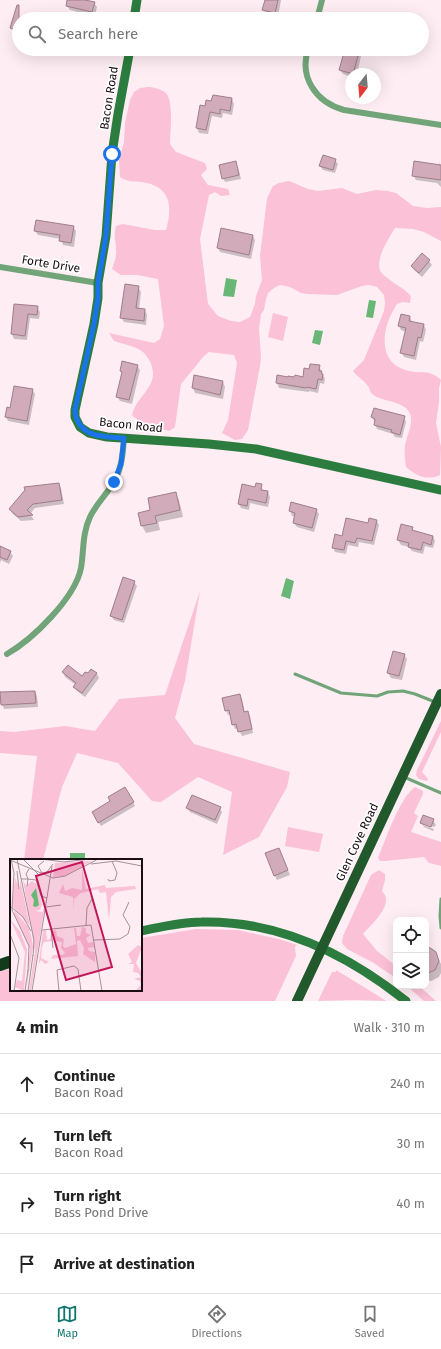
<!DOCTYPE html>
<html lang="en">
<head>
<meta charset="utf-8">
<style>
  body { margin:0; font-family:"Fira Sans",sans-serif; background:#f6f6f6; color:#222 }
  .controls { position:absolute; right:12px; bottom:12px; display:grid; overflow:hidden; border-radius:8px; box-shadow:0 4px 16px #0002 }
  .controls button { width:36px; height:36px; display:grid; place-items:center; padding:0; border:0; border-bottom:1px solid #e0e0e0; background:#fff; color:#222; font:20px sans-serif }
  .compass { position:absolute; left:345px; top:68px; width:36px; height:36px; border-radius:50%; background:#fff; box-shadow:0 4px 16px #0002; rotate:196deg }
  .stop { position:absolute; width:12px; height:12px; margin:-9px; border:3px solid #1a73e8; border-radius:50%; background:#fff }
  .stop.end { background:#1a73e8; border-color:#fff; box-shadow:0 1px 4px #0008 }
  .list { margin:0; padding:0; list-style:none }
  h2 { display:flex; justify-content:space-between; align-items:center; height:52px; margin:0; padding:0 16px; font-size:17px }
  h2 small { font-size:13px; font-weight:400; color:#767676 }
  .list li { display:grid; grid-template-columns:26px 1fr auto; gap:12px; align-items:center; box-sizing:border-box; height:60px; padding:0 16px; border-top:1px solid #e0e0e0 }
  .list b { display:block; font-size:15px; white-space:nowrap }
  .list p { margin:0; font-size:13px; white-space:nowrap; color:#767676 }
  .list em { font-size:13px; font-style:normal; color:#767676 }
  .icon { flex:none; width:22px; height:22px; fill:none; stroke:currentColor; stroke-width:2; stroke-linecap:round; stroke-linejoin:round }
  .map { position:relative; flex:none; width:441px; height:1001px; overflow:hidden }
  .search { position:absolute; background:#fff; box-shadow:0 4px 16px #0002; left:12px; right:12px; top:12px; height:44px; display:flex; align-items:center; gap:10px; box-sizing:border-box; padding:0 14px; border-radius:22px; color:#767676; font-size:15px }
  .sheet { height:292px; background:#fff }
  nav { display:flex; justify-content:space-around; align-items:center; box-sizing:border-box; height:56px; border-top:1px solid #e0e0e0; background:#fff; font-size:11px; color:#767676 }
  nav a { display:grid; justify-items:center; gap:2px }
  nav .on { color:#0f766e }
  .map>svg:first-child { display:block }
  .green { fill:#fbc1d7 }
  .water { fill:#69b776 }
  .shadow { fill:#0003 }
  .building { fill:#d1abb9; stroke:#a07d8a }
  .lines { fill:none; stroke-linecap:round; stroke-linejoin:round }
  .lane { stroke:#72a479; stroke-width:3 }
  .street { stroke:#72a479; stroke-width:6 }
  .secondary { stroke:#2b7c3e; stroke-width:9 }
  .primary { stroke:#21582c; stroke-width:10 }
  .highway { stroke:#123b1b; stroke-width:12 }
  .route { stroke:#1a73e8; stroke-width:5 }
  .labels { text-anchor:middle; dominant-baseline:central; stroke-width:3.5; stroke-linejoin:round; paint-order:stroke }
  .street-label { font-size:12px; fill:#1a0d13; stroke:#fff }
  .inset-road { fill:none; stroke:#a39399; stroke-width:1 }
  .view { fill:#c2185b; fill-opacity:0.15; stroke:#c2185b; stroke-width:2 }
  .inset-edge { fill:none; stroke:#1a0d13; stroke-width:2 }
</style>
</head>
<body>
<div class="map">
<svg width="441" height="1001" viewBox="0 0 441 1001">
  <rect width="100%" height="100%" fill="#feedf3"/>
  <path class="green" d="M 148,87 C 153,87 161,89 166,93 C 174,102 170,132 170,144 L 176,152 L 205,163 L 207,169 L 201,175 L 208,185 L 228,189 L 230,195 L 221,196 L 215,192 L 209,195 L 200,239 L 208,304 L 218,316 L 231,321 L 240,322 L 250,317 L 255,304 L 256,296 L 262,280 L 260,256 L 267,198 L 273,186 L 279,183 L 289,181 L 308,189 L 318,191 L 342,188 L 357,194 L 376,190 L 388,191 L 396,193 L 413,206 L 427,208 L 441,207 L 441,241 L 424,232 L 413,229 L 395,228 C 389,238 374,260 381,272 C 387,280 403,287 411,296 L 410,303 L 403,302 L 397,304 C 382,326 375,363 409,371 C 423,374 429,369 441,380 L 439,388 L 439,402 L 436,423 L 441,447 L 440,475 C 427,481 416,476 406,467 C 405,459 404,452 405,445 C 407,436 412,426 411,417 C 408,400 383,403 372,394 C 370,392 370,389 368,386 C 364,380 357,377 353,371 L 364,360 L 384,311 L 385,303 L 384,295 L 377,287 L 369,285 L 362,286 L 337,295 L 307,294 L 301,293 L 290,287 L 280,285 L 274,288 L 268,293 L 266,299 L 264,310 L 261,314 L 259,329 L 261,357 L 260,366 L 248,430 L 242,439 L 235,440 L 222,433 L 228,420 L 237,363 L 234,355 L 209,352 L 204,356 L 181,384 L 175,427 L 169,431 L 141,423 L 132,415 C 135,402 145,395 151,383 C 156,372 151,360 143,352 C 136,346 123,344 114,341 L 109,333 L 154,343 L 160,339 L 164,326 L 158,279 L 137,275 L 121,275 L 112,269 C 114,263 117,256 116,249 C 116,239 113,238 116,226 L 123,224 L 155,230 L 166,230 C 172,209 172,189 147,183 C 136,180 131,184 120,177 L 119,160 L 124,142 L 125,123 L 130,100 L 134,92 L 140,88 Z
    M 273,313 L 288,317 L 283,341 L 268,337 Z
    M 200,591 L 185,681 L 175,718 L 194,744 L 290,772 L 287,787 L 259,837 L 223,855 L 232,792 L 198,777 L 161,802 L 152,801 L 118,763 L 77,753 L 62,787 L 43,860 L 24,860 L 37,756 L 0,753 L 0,731 L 14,732 L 65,726 L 95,731 L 119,699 L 165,695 Z
    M 441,721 L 441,732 L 422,772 L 428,779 L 427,781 L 419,779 L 416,775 L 417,770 Z
    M 415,787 L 423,791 L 423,794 L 414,813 L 418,816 L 411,832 L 441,842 L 441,866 L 429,863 L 424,857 L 385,861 L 380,861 L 378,858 C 385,841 400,797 415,787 Z
    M 288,827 L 323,834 L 319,852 L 285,846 Z
    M 379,870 L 385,874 L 385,880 L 382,891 C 384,893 386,897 386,899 C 387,911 370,926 363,934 L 377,951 L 396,966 L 396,978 L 372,962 L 347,949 L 342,943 L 343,936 L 371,875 Z
    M 196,929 L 237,930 L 279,939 L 297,945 L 295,947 L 296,956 L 275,1001 L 0,1001 L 0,971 L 11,969 L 11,990 L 141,990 L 141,938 Z
    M 336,970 L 380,997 L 386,1001 L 355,1000 L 318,1001 L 332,972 L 336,972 Z
    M 407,986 L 419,986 L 436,1001 L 424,1001 Z"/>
  <path class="water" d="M 226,278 L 237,280 L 234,297 L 223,296 Z
    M 369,300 L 376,301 L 373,318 L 366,317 Z
    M 315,330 L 323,331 L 320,345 L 312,343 Z
    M 286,578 L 294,581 L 290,599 L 281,596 Z
    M 70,853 L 85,853 L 85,860 L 70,860 Z"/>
  <path class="shadow" d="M 68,0 L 85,0 L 94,3 L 97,7 L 95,16 L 70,10 L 67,6 Z
    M 266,0 L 281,0 L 278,17 L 266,14 L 264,10 Z
    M 15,17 L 23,19 L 19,19 L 19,34 L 14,33 L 11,28 Z
    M 346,49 L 360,49 L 362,52 L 357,74 L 351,74 L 351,77 L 343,74 L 340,70 Z
    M 232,99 L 234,104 L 232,115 L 223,113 L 222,118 L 212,116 L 208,134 L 199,133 L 197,128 L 206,107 Z
    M 335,160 L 338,164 L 335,173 L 323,170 L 320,166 Z
    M 440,161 L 441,187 L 437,183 L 416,180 L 413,175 L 439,166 Z
    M 235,162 L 238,167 L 241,179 L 225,182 L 223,178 Z
    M 73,227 L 76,231 L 74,247 L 63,245 L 61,239 L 38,235 L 35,231 Z
    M 253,236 L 255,240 L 251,259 L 220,252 L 218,248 Z
    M 422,254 L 429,261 L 432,265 L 422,277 L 414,270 L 412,266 Z
    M 138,287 L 141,292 L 139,309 L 145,310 L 147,315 L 146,325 L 124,322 L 121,317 Z
    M 15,305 L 37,307 L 40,312 L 39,319 L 30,318 L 27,340 L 14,339 L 12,334 Z
    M 410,317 L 412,322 L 424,325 L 426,330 L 423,342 L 420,341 L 416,360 L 404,357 L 401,352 L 406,332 L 401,330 L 399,326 Z
    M 137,366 L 140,370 L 132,404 L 120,401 L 117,397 L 123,375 L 121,371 Z
    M 319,366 L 325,379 L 324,384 L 320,383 L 318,393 L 309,391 L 309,392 L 279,388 L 277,383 L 289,378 L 304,378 L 310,370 Z
    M 195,376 L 223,382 L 225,387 L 223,399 L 195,393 L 193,388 Z
    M 32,390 L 35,394 L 29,425 L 8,421 L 6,417 L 10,409 Z
    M 372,417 L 404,417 L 406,422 L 402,438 L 395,437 L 393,434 L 377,429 L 375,425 L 375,422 Z
    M 59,484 L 61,488 L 64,504 L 35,508 L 30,514 L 34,520 L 21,521 L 12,513 L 10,509 Z
    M 261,485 L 263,491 L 268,492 L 270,497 L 268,507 L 250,503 L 249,510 L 241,508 L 239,504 L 256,488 Z
    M 175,493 L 179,500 L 183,517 L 158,522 L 160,530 L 146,533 L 142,526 L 152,511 Z
    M 316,510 L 319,514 L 314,532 L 297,527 L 294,523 L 296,517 L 292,516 L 290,511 Z
    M 376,520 L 379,525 L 374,545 L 359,542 L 358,547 L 348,545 L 346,554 L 335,552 L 333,547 Z
    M 412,528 L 414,532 L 433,536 L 435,541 L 433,548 L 425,546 L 423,554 L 412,551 L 409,547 L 401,545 L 398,540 Z
    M 0,547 L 10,552 L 13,556 L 9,564 L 1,560 L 0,563 Z
    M 134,582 L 137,586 L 124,623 L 114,620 L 111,615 Z
    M 404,655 L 407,659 L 402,680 L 391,678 L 388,673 Z
    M 92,670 L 97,674 L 99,678 L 85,697 L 77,691 L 74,687 L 76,685 L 65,677 L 63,672 L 82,677 L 88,675 Z
    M 0,691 L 3,693 L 35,692 L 37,696 L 38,707 L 4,709 L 2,704 L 0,704 Z
    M 240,695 L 242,699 L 245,713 L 247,712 L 250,716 L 253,733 L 242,736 L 238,728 L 235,729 L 233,724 L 231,714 L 228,715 L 226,710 Z
    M 125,788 L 135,806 L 101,826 L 93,813 L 112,802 Z
    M 187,808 L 220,808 L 222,812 L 217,824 L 190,812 Z
    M 433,820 L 436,825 L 434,827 L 423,823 L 423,825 L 434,829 L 433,831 L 424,827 L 421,823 Z
    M 281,853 L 290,875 L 277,880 L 275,876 Z
    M 426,948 L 437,957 L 441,964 L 441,973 L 439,977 L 431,981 L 426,980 Z"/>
  <path class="building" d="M 67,0 L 85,0 L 95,2 L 92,12 L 66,6 Z
    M 265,0 L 278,0 L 275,13 L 262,10 Z
    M 17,5 L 19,5 L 19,31 L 10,28 Z
    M 345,49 L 360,49 L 353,74 L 339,70 Z
    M 213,95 L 232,98 L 230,111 L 220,109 L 220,114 L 210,112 L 206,130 L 196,128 L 200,105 L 205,106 L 206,100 L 211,101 Z
    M 323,155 L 336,159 L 333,170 L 319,166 Z
    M 236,161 L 239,175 L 222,179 L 219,165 Z
    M 414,161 L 441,165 L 441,180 L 412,176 Z
    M 36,220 L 74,226 L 71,243 L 59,241 L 60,235 L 34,231 Z
    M 221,228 L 253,235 L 249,255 L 217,248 Z
    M 422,253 L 430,260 L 419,273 L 411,266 Z
    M 125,284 L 139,286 L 136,308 L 145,309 L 144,321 L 120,318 Z
    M 14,304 L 38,306 L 37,315 L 28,314 L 25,336 L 11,334 Z
    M 401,314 L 410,316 L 409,321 L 424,324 L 421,338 L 418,337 L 414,356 L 400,353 L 406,328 L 398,326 Z
    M 122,361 L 138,365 L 129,400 L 116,397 L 122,372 L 120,371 Z
    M 310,364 L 320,365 L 319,371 L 322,371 L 321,373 L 323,374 L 322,380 L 318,379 L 316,389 L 307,387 L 306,388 L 276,383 L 277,375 L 288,377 L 288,376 L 294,377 L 295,375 L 303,377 L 304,368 L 309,369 Z
    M 194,375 L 223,381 L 220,395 L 192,388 Z
    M 14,386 L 33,389 L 27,421 L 5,417 L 7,407 L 10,408 Z
    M 374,408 L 405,416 L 400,435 L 391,432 L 392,430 L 374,425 L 375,419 L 371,417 Z
    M 59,483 L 62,500 L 33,504 L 27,510 L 33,515 L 18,517 L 9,509 L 25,490 L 24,487 Z
    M 256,483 L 262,484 L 261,490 L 268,491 L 266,503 L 248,499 L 247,506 L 238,504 L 242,484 L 255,487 Z
    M 176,492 L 180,510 L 155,516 L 157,523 L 141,526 L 138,513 L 150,510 L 148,498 Z
    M 291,502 L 317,509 L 312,528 L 293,523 L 295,513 L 289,511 Z
    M 346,518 L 368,523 L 369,518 L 377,520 L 372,541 L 357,538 L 355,543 L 346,541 L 344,550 L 332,548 L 335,534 L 342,536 Z
    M 401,524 L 413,527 L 412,530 L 433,536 L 431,545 L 423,542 L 421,550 L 408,547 L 409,543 L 397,540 Z
    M 0,546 L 11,551 L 7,560 L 0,557 Z
    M 123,577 L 135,581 L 122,620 L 110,616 Z
    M 393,651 L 405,654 L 399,676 L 387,673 Z
    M 68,665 L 82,676 L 85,672 L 88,673 L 91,669 L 97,673 L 82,693 L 73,687 L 76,683 L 62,672 Z
    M 35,691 L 36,703 L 1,705 L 0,692 Z
    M 240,694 L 244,712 L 248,711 L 252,729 L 238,732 L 236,724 L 232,725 L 229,710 L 225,711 L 222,698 Z
    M 125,787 L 134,802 L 98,823 L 92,812 L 110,801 L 108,797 Z
    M 192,795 L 221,807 L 215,820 L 186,808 Z
    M 423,815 L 434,819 L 431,827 L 420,823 Z
    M 279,848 L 288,870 L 274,876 L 265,853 Z
    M 426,946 L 432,949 L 436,952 L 439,961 L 435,970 L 426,974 Z"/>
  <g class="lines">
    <path class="lane" d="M 295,674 L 341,693 L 377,696 L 388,692 L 403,691 L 415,694 L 435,702
      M 404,777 L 441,793
      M 441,899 L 440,916 L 441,928"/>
    <path class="street" d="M 317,19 L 322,0
      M 308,49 C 299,78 316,102 344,110 L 441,125
      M 0,267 L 98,283
      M 7,654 C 33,639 75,598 81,568 C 84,551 82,534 90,517 C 96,504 108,493 115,480 C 122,467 123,452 124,438"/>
    <path class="secondary" d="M 134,19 L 137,0
      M 130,49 L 118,114 L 112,154 L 106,236 L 98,283 L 98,298 L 94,324 L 75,410 L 75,417 L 80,427 L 89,433 L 107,437 L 209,444 L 256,449 L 441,490
      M 141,931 C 161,927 181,922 201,922 C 278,920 347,954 406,1001"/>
    <path class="primary" d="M 297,1001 L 441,694"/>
    <path class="highway" d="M 0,965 L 9,962"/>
  </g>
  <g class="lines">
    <path class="route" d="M 112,154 L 106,236 L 98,283 L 98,298 L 94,324 L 75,410 C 77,437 102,437 124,438 L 121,464 L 114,482"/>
  </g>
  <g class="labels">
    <g class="street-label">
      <text transform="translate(109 98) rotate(-81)">Bacon Road</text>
      <text transform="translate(51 264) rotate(9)">Forte Drive</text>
      <text transform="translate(131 425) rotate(6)">Bacon Road</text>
      <text transform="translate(357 842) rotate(-65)">Glen Cove Road</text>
    </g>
  </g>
  <g transform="translate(10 859)">
    <rect width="132" height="132" fill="#feedf3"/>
    <path d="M 82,2 L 54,17 L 43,18 L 45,4 ZM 72,11 L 76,30 L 95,26 L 96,29 L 125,27 L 126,30 L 106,33 L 101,38 L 99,61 L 96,33 L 90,34 L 88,30 L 71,34 L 64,40 L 64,52 L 63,38 L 49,34 L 53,25 L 55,32 L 62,29 L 72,31 ZM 5,19 L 10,30 L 10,20 L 20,67 L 2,47 ZM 13,21 L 16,27 L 22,22 L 28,26 L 32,45 L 30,51 L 25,52 L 33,53 L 36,40 L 21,132 L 19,132 L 25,93 ZM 5,52 L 19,69 L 22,81 L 23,88 L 16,132 L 20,90 L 4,56 ZM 0,60 L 10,72 L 17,90 L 14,132 L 5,128 L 7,121 L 12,122 L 15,93 ZM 72,68 L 76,69 L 76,74 L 81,76 L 76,79 L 78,84 L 83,83 L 84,88 L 78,89 L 79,92 L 85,93 L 85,103 L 73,95 L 74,89 L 70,81 L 67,82 L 68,97 L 41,100 L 43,96 L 52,96 L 55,94 L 51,89 L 52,83 L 45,82 L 42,72 L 46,71 L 47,77 L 54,80 L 53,87 L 55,89 L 66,85 L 64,69 L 66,69 L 67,77 L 70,77 ZM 36,71 L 37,81 L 40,80 L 41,75 L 43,82 L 34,83 L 32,88 L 31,99 L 39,103 L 35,105 L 31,101 L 29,105 L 29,102 L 33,72 ZM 128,86 L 132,88 L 126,104 L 132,114 L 132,131 L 126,131 L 131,126 L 130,122 L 124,120 L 131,118 L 128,114 L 123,113 L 124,105 L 118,105 L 122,103 L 118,95 Z" fill="#fbc1d7"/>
    <path d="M 26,29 L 29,46 L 26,48 L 23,47 L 24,41 L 21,36 Z" fill="#69b776"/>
    <path class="inset-road" d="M 1,0 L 4,14 L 2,51 L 19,87 L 18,112M 7,0 L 24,81 L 23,97M 13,0 L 28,15M 31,0 L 54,3 L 80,0M 0,1 L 43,19 L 55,17 L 74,7M 34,2 L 28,7 L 32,14 L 37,13 L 43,5M 81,5 L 106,2 L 132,7M 73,8 L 88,0M 7,12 L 9,30M 11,20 L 18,20 L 16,15 L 19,10M 98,20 L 99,22 L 105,21 L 107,14 L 102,2M 17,27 L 18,20 L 26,21 L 31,37 L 37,39M 1,48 L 13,58 L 21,72M 36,48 L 51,46M 76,66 L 77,49 L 82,40M 41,70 L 43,89M 32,71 L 81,66 L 92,132M 0,75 L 9,99 L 4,132M 84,81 L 110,80 L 118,75 L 120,68 L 113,56 L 119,43M 15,132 L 18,111M 18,132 L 23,96M 22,132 L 42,7M 49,132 L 47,111 L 64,107 L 68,110 L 71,132"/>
    <path class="view" d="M 72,3 L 102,108 L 56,121 L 26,17 Z"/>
    <rect width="132" height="132" class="inset-edge"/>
  </g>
</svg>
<div class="controls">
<button><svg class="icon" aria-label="locate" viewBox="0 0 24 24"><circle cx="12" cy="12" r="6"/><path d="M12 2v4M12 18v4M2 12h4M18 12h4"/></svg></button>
<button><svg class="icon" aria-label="layers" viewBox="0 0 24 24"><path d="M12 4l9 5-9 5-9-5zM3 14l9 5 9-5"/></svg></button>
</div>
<svg class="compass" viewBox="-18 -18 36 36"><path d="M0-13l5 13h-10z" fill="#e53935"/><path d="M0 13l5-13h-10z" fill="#767676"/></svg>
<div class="stop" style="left:112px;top:154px"></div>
<div class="stop end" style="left:114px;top:482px"></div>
<div class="search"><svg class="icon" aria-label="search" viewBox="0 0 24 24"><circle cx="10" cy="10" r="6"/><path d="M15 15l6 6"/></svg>Search here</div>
</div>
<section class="sheet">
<h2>4 min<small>Walk · 310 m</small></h2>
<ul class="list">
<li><svg class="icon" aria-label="ahead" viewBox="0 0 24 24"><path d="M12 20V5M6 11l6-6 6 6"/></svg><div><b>Continue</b><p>Bacon Road</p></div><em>240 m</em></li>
<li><svg class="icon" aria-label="left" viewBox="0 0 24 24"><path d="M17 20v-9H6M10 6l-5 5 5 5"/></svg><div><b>Turn left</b><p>Bacon Road</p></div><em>30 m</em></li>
<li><svg class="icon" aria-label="right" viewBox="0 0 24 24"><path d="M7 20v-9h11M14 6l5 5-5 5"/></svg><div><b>Turn right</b><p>Bass Pond Drive</p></div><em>40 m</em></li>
<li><svg class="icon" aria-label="arrive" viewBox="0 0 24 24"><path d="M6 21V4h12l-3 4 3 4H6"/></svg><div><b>Arrive at destination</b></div></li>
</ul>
</section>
<nav>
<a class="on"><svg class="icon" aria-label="map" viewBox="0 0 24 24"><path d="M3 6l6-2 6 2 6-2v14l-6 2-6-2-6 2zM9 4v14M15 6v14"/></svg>Map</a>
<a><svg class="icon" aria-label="directions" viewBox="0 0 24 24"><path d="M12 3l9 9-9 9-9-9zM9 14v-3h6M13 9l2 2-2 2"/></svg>Directions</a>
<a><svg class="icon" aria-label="saved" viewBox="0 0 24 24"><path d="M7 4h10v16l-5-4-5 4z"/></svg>Saved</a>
</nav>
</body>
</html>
